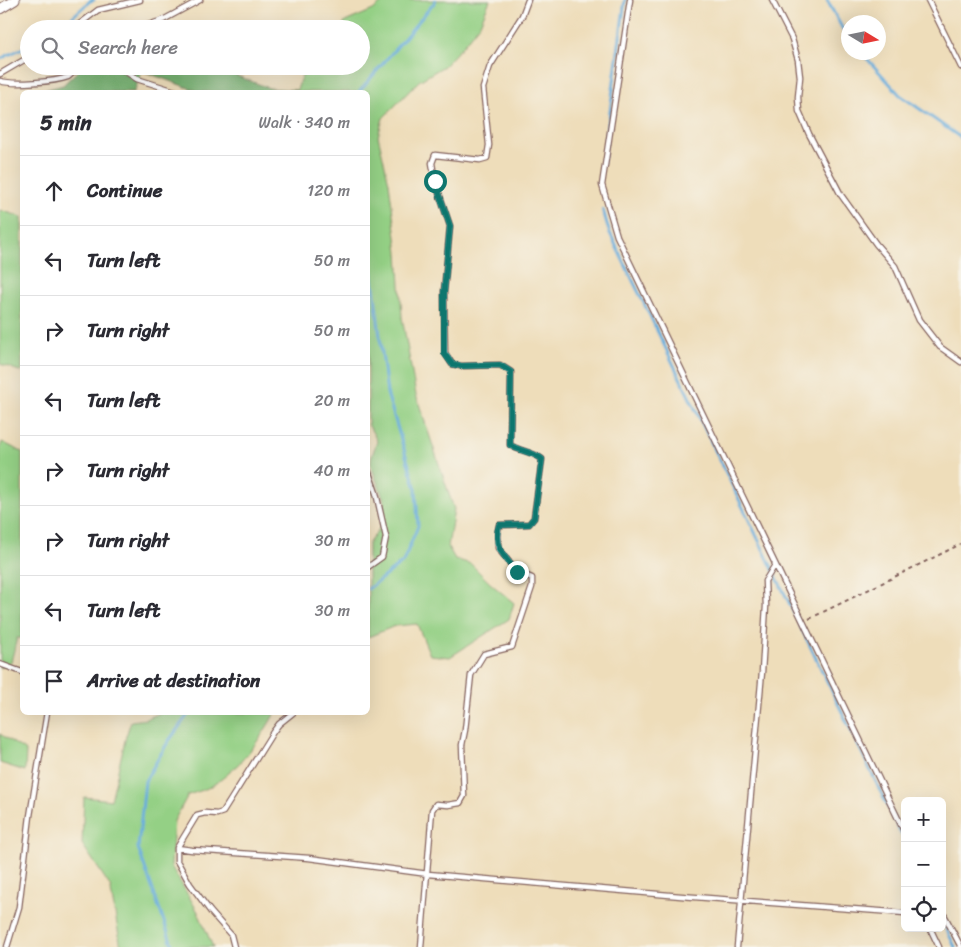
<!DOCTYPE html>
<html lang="en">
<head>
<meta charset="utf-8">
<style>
  body { margin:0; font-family:Sriracha,sans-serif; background:#f2f2f3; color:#2b2b33 }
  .controls { position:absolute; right:15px; bottom:15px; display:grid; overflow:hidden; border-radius:8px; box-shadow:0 5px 20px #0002 }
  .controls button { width:45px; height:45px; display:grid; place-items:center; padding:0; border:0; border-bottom:1px solid #e1e1e2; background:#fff; color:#2b2b33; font:25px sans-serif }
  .compass { position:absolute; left:841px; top:15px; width:45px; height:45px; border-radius:50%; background:#fff; box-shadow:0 5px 20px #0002; rotate:100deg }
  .stop { position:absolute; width:15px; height:15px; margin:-11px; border:4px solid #0f766e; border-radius:50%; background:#fff }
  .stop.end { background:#0f766e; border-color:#fff; box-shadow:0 1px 5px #0008 }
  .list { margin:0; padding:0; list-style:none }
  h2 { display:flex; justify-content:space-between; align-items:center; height:65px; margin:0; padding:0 20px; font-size:21px }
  h2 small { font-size:16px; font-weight:400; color:#7c7c81 }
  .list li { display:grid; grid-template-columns:32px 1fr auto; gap:15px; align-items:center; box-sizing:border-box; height:70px; padding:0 20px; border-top:1px solid #e1e1e2 }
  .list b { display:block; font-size:19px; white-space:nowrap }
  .list em { font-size:16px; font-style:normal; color:#7c7c81 }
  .icon { flex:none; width:28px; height:28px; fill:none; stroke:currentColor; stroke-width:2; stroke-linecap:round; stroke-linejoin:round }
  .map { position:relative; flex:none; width:961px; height:947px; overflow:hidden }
  .search { position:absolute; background:#fff; box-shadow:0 5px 20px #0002; left:20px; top:20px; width:350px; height:55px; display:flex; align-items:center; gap:12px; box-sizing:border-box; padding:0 18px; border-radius:28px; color:#7c7c81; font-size:19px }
  .panel { position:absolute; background:#fff; box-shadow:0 5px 20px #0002; left:20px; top:90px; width:350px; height:625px; border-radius:8px }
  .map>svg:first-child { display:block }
  .green { fill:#94d085; stroke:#6f7858 }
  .forest { fill:#77b272; stroke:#60684e }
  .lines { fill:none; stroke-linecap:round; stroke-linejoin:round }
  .stream { stroke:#64abdb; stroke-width:3 }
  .service-casing { stroke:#83625d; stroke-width:7 }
  .minor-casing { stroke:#83625d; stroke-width:11 }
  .path { stroke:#83625d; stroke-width:2; stroke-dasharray:4 4; stroke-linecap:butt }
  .service { stroke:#fff; stroke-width:4.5 }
  .minor { stroke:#fff; stroke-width:9 }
  .route { stroke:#0f766e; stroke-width:6 }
</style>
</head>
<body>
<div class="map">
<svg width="961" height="947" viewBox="0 0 961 947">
  <rect width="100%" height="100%" fill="#f7f3e8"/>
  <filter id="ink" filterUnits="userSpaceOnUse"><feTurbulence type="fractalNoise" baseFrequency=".02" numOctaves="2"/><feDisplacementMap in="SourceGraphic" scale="10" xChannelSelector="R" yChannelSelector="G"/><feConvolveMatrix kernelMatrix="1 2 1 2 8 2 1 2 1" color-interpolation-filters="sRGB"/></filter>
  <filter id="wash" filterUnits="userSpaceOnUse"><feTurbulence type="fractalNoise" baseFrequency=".0096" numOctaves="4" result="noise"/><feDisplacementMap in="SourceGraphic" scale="20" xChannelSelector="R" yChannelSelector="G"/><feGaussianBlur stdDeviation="1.12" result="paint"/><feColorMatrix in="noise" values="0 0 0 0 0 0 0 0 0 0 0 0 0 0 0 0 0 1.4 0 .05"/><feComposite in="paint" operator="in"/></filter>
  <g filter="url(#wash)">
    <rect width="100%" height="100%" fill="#eeddba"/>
    <path class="green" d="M 385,0 L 490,0 L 480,24 L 459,50 L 444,66 L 419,81 L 383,118 L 378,136 L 389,183 L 398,253 L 402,317 L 416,395 L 454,509 L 448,547 L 455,559 L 471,564 L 490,583 L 514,603 L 509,619 L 450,657 L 430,655 L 417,624 L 395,626 L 368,637 L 368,544 L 381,526 L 384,500 L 371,466 L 371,459 L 377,441 L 368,424 L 368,92 L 296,92 L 306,66 L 361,66 L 361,29 L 338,29 L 345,22 L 373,10 Z
      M 0,210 L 22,217 L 22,372 L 0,364 Z
      M 2,442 L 22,452 L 22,638 L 17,638 L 11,662 L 0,668 L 0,448 Z
      M 160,713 L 275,713 C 260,740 240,768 213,785 C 206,790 196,792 188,795 L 174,821 L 171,866 L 198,912 L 213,947 L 121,947 L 110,886 L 82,844 L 84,797 L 111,800 L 126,736 L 131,721 L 146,719 Z
      M 0,734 L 26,751 L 25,771 L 0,763 Z"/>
    <path class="forest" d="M 83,66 L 211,66 L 269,88 L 297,90 L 296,92 L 200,92 L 142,71 L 134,92 L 37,92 L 63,85 Z"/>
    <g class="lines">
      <path class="stream" d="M 827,0 L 848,39
        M 59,29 L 90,1 L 94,0
        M 861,52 L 900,95 L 961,138
        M 0,59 L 29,45
        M 359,92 L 434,3 L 435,0
        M 603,163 L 625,0
        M 603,210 L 609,231 L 620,254 L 905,842
        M 368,240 L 387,393 L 416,489 L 418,526 L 403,562 L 368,589
        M 942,920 L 955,947
        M 173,947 L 138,848 L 145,781 L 168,742 L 190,712"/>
    </g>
  </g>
  <g filter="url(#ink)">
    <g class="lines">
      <g class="service-casing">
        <path id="service" d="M 630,0 L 602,185 L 617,236 L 905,833
          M 772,0 L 792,39 L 798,60 L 800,77 L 798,97 L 799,111 L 809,134 L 841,195 L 876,244 L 895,266 L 919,320 L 940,347 L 961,362
          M 928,0 L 961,67
          M 73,29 L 98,10 L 140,0
          M 137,29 L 163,20 L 200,0
          M 117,66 L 137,79 L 178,92
          M 0,74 L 29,57
          M 0,81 C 13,85 55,82 68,77 C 72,74 76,69 80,66
          M 368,470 L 376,493 L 386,537 L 382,557 L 368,567
          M 0,664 L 22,672
          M 177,848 L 192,850 L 309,858 L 428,874 L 681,896 L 905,913
          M 942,911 L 961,947
          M 930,928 L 939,947
          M 7,947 L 19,907 L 30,816 L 47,712
          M 234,947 L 231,935 L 210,911 L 190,884 L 177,861 L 177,848 L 197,815 L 205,813 L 217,814 L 223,812 L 273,732 L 279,724 L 294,712
          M 421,947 L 432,810 L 436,804 L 448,805 L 460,803 L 464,796 L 462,745 L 465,730 L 471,675 L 484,654 L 512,647 L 532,587 L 532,578 L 517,572 L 498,548 L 498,531 L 499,525 L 529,524 L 534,518 L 542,459 C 532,451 521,452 510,445 L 511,372 L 500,365 L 461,366 L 452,364 L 445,353 L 444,292 L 450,226 L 435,181 L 432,163 L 435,155 L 480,160 L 487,158 L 489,145 L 483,88 L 490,66 L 522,16 L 528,0
          M 737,947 L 762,672 L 766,606 L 765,581 L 775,565"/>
      </g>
      <g class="minor-casing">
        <path id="minor" d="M 0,9 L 15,0"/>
      </g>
      <path class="path" d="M 809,619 L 961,544"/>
      <use href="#service" class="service"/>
      <use href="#minor" class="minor"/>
    </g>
  </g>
  <g class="lines" filter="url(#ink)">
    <path class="route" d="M 435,181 L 450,226 L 444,292 L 444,353 L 452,364 L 461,366 L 500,365 L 511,372 L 510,445 C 521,452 532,451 542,459 L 534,518 L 529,524 L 499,525 C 492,546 504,556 517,572"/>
  </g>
</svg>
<div class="controls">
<button>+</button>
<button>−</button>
<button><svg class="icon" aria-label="locate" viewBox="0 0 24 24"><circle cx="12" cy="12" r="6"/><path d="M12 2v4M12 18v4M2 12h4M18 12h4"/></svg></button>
</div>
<svg class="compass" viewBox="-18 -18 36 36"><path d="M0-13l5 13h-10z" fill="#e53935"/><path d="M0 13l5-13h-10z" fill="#7c7c81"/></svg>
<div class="stop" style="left:435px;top:181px"></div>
<div class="stop end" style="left:517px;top:572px"></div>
<div class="search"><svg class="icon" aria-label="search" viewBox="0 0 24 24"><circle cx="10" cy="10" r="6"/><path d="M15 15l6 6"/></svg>Search here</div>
<section class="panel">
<h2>5 min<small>Walk · 340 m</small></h2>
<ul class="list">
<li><svg class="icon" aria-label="ahead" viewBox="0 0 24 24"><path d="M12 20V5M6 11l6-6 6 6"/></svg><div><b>Continue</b></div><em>120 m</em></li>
<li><svg class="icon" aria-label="left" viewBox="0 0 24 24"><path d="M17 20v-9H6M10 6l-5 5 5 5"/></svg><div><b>Turn left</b></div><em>50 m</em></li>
<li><svg class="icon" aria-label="right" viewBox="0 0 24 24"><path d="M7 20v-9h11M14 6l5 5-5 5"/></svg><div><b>Turn right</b></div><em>50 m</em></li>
<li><svg class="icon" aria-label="left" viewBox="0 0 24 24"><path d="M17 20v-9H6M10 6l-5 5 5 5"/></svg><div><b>Turn left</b></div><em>20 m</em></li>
<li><svg class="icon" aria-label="right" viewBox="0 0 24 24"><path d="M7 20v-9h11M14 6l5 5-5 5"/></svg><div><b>Turn right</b></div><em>40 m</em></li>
<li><svg class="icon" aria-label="right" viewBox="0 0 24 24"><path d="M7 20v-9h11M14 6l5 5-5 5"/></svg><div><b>Turn right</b></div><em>30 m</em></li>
<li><svg class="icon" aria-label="left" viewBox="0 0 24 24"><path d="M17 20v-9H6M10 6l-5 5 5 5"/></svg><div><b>Turn left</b></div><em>30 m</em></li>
<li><svg class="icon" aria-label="arrive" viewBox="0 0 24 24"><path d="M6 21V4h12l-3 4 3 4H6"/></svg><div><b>Arrive at destination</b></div></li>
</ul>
</section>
</div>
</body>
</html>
